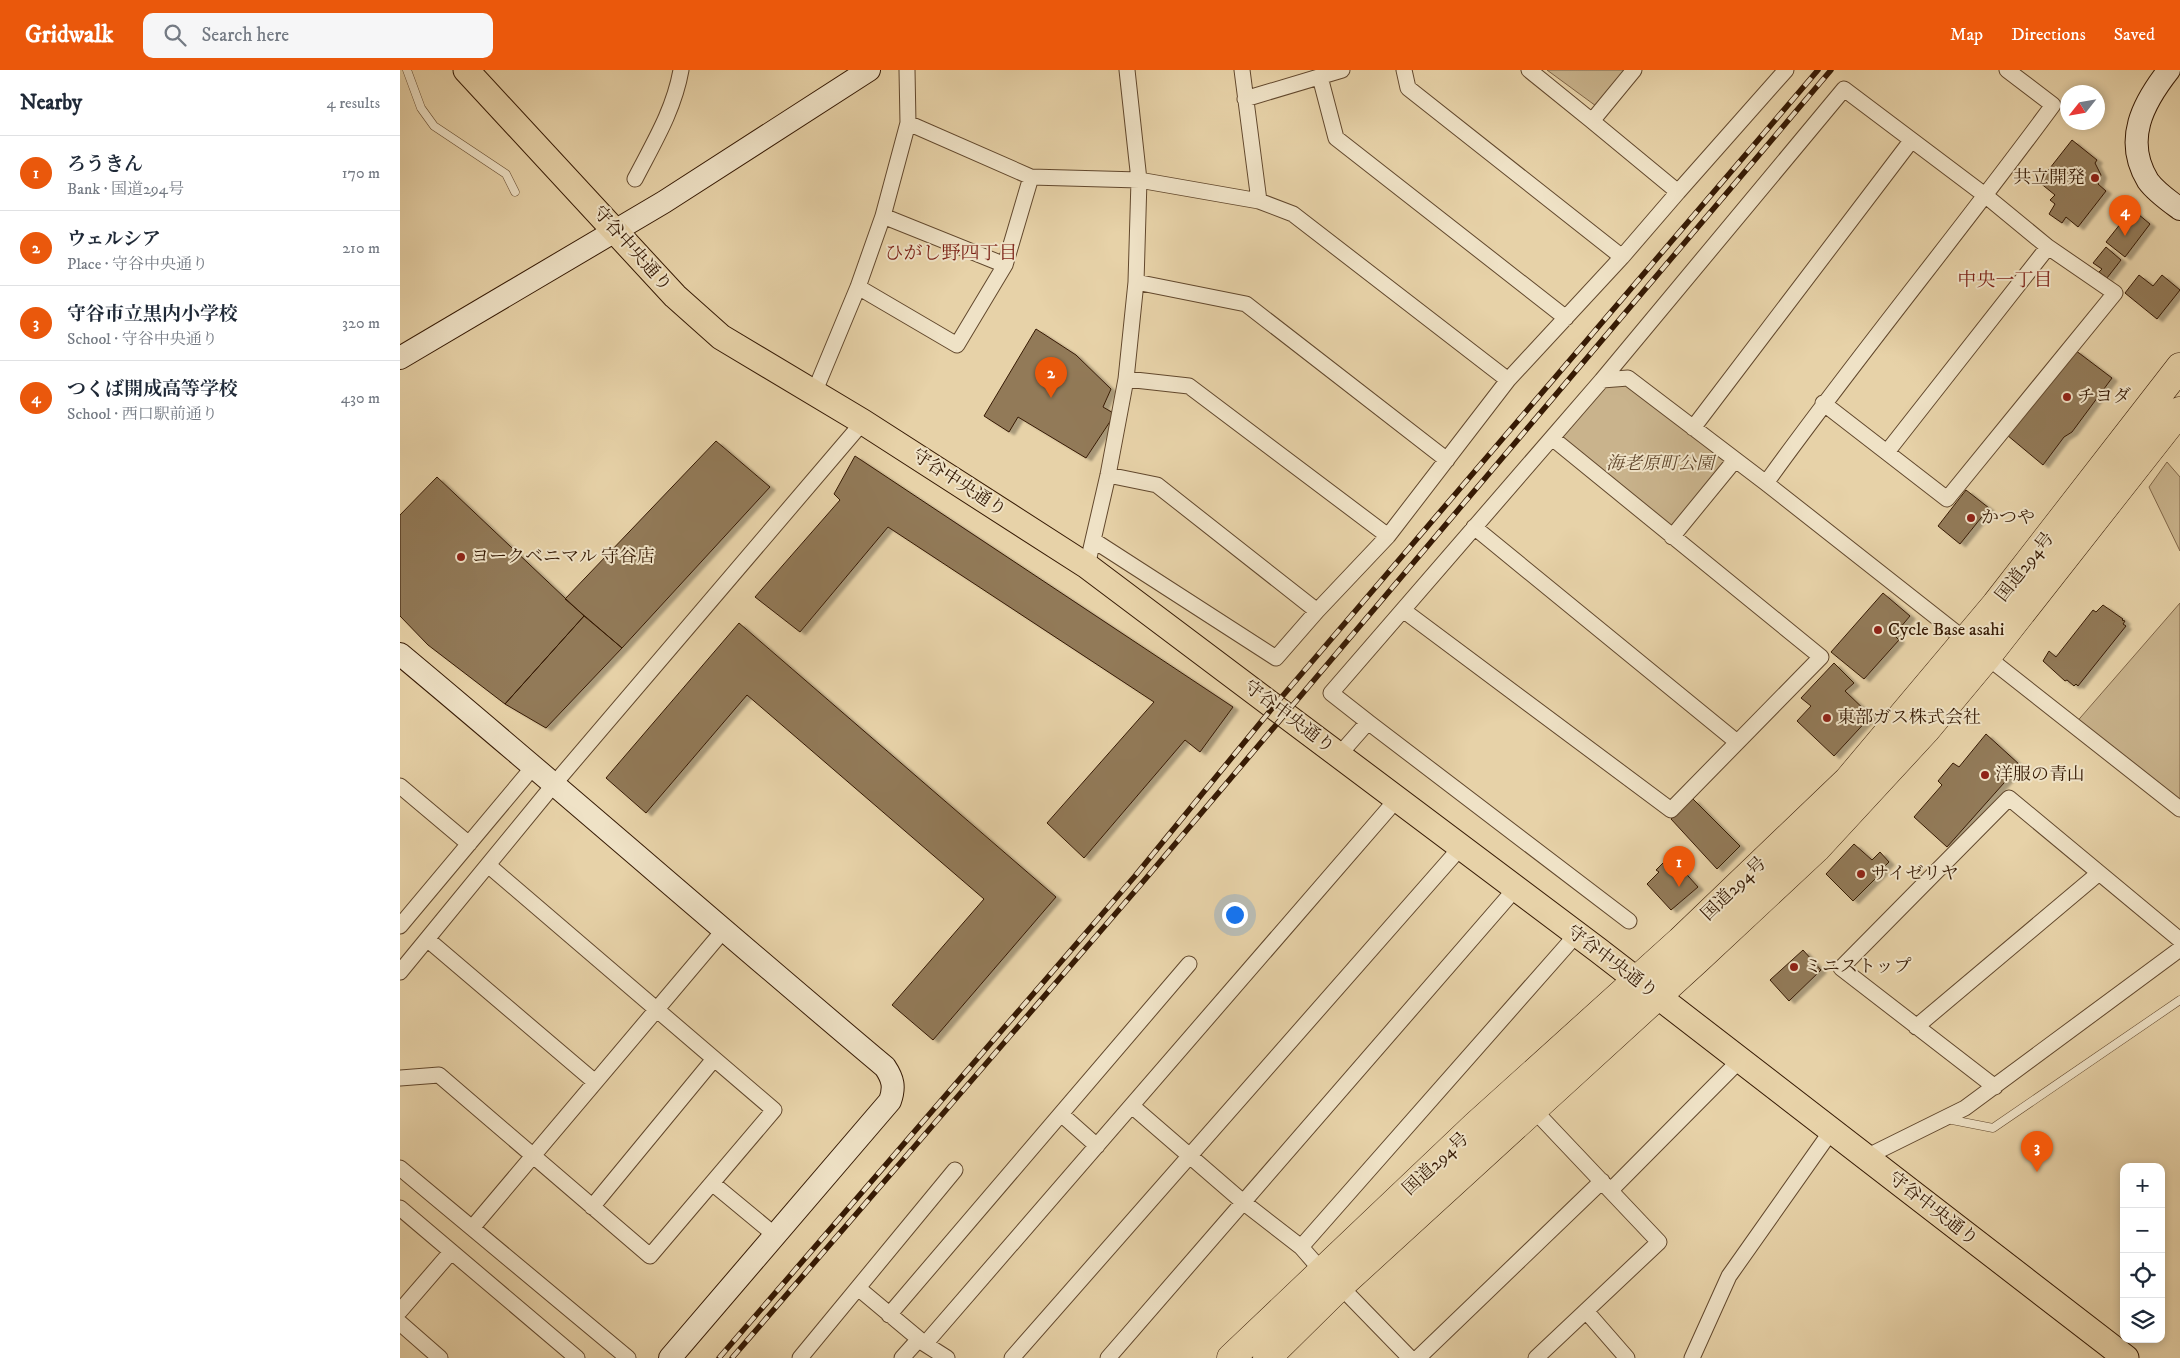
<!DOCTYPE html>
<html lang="en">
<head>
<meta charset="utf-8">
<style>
  body { margin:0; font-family:"IM FELL DW Pica","Noto Serif JP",serif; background:#f6f6f7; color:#1f2937 }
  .controls { position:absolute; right:15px; bottom:15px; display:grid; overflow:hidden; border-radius:10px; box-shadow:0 2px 8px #0003 }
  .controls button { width:45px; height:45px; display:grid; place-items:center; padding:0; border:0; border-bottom:1px solid #e0e1e3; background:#fff; color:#1f2937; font:25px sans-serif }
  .compass { position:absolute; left:1660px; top:15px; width:45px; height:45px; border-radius:50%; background:#fff; box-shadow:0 2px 8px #0003; rotate:239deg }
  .you { position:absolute; left:834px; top:844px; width:18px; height:18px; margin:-12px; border:4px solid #fff; border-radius:50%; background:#1a73e8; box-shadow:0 0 0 8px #1a73e833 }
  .badge { display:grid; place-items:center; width:32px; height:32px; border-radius:50%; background:#ea580c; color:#fff; font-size:16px; font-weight:700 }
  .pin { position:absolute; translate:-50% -41px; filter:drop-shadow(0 1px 2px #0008) }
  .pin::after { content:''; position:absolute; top:26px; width:18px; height:15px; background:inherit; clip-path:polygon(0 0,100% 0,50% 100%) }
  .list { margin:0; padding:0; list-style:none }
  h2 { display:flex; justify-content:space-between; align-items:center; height:65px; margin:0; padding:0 20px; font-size:21px }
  h2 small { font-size:16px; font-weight:400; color:#747a83 }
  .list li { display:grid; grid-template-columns:32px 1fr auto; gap:15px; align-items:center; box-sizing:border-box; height:75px; padding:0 20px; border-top:1px solid #e0e1e3 }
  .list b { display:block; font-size:19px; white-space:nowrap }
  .list p { margin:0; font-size:16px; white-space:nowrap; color:#747a83 }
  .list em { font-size:16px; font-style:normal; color:#747a83 }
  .icon { flex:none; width:28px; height:28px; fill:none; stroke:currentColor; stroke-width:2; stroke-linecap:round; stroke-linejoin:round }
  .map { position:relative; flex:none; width:1780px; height:1288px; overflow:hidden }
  header { display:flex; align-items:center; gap:30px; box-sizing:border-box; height:70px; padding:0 25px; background:#ea580c; color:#fff }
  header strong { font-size:24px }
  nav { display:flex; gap:28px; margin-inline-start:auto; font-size:18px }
  .search { width:350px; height:45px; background:#f6f6f7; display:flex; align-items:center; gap:12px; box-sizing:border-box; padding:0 18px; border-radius:10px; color:#747a83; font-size:19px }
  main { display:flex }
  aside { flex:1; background:#fff }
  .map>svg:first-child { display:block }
  .green { fill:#c9b38c; stroke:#806648 }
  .building { fill:#927a59; stroke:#361a04; filter:url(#shadow) }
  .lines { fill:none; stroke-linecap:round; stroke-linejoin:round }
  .lane-casing { stroke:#62482d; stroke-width:9 }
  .street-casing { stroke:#62482d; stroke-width:17 }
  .secondary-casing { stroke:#361a04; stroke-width:24 }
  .primary-casing { stroke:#361a04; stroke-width:27 }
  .highway-casing { stroke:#361a04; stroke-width:29 }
  .lane { stroke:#efe2c6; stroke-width:8 }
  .street { stroke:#efe2c6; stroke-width:15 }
  .secondary { stroke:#efe2c6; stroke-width:22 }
  .primary { stroke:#e7d2a8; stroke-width:25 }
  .highway { stroke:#e7d2a8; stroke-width:28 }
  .rail-casing { stroke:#361a04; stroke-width:5.5 }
  .rail { stroke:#efe2c6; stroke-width:4; stroke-dasharray:11; stroke-linecap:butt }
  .poi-dot { fill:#8f2418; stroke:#efe2c6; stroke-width:2 }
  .labels { text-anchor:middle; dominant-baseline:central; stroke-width:4; stroke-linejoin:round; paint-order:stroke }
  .poi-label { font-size:18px; fill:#361a04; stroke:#efe2c6; text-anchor:start }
  .street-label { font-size:18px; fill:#361a04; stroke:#efe2c6 }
  .park-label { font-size:18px; font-style:italic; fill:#62482d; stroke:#efe2c6 }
  .neighbourhood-label { font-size:19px; fill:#7a1f14; stroke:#efe2c6 }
</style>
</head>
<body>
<header>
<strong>Gridwalk</strong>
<div class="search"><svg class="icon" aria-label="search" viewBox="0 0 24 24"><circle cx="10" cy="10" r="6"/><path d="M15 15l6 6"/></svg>Search here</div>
<nav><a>Map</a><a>Directions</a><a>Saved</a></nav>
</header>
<main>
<aside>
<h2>Nearby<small>4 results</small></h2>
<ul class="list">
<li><span class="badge">1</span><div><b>ろうきん</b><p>Bank · 国道294号</p></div><em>170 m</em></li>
<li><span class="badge">2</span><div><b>ウェルシア</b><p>Place · 守谷中央通り</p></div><em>210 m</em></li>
<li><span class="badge">3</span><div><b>守谷市立黒内小学校</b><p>School · 守谷中央通り</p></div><em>320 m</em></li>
<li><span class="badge">4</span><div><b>つくば開成高等学校</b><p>School · 西口駅前通り</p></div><em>430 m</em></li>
</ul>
</aside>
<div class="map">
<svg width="1780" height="1288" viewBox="0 0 1780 1288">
  <defs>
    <filter id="shadow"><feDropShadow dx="5.5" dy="3" stdDeviation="1" flood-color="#0004"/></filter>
  </defs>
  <rect width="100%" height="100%" fill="#e7d2a8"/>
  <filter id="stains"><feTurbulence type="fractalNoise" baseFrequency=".004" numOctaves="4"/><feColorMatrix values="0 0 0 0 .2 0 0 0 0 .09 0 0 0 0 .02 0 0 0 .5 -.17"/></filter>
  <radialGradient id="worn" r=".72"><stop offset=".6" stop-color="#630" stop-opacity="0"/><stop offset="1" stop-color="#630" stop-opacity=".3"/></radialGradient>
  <path class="green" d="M 1147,0 L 1224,0 L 1196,36 Z
    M 1228,308 L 1335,390 L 1272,467 L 1152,368 L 1202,310 Z
    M 1767,392 L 1780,407 L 1780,481 L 1749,417 Z
    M 1780,533 L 1780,739 L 1674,655 Z"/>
  <path class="building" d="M 1672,70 L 1697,90 L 1695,93 L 1701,105 L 1698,114 L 1706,121 L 1678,157 L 1666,147 L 1662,153 L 1649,144 L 1655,134 L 1650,130 L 1655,125 L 1639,112 Z
    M 1732,139 L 1750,154 L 1725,187 L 1706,172 Z
    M 1706,177 L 1721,190 L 1707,208 L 1699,202 L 1702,199 L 1693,193 Z
    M 1739,205 L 1753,216 L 1762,205 L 1780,220 L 1757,249 L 1725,223 Z
    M 636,259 L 676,285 L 711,319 L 703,337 L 715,344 L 686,388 L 618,347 L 609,362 L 584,346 Z
    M 1675,280 L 1712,308 L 1672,362 L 1664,367 L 1643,395 L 1607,365 Z
    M 316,371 L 370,417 L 222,578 L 165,529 Z
    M 455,386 L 833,637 L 800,682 L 785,670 L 684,788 L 647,753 L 754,632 L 488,457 L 400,562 L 355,527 L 440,430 L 434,424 Z
    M 37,407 L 184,546 L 105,634 L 28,575 L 0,546 L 0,445 Z
    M 1566,420 L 1589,438 L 1560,474 L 1538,456 Z
    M 1483,523 L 1510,546 L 1494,565 L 1499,570 L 1464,609 L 1431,582 Z
    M 1703,535 L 1723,549 L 1722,550 L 1725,551 L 1723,554 L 1726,556 L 1678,616 L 1676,614 L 1674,616 L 1667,610 L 1665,611 L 1643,591 L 1649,581 L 1656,587 L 1693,540 L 1696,542 Z
    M 184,546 L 222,578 L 146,658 L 105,634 Z
    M 339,553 L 656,827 L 533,970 L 492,935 L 584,829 L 347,625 L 246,743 L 206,708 Z
    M 1434,593 L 1454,613 L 1445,621 L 1471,646 L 1434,686 L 1397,651 L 1411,636 L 1401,628 Z
    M 1586,664 L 1620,695 L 1547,777 L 1514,747 L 1542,715 L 1538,711 L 1553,693 L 1559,697 Z
    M 1293,729 L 1340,776 L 1317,799 L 1271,749 Z
    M 1454,774 L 1472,790 L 1480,782 L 1489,792 L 1481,800 L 1482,802 L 1453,831 L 1426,804 Z
    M 1270,786 L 1298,817 L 1271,840 L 1247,814 L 1259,802 L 1256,800 Z
    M 1403,880 L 1421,900 L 1389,931 L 1370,910 Z"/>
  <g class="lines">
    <g class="lane-casing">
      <path id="lane" d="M 7,0 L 21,38 L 34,56 L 106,104 L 115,122
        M 1547,1049 L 1593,1058 L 1780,930"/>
    </g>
    <g class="street-casing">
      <path id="street" d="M 842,0 L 859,131
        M 1004,0 L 1008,18 L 1222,187
        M 1129,0 L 1192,51
        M 920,7 L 936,68 L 1166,248
        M 845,29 L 942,0
        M 508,53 L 631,107 L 739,110 L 859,131 L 893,144 L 1108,310
        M 235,109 C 253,74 274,40 281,0
        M 1278,122 L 1386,0
        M 483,146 L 605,195 L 631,107
        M 736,212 L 846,234 L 1047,390
        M 458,217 L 557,275 L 605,195
        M 726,309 L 789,316 L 988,466
        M 1202,310 L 1444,19 L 1586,126 L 1648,177 L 1715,223 L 1547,429 L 1423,333
        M 414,323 L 458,217 L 483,146 L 508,53 L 507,0
        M 1293,358 L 1511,71
        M 1487,382 L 1648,177
        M 708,405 L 757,415 L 917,541
        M 1366,413 C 1458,285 1559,163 1653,35 L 1607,0
        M 1074,457 L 1337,672
        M 1272,467 L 1335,390
        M 693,470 L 876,588 L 917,541 L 988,466 L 1108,310 L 1222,187 L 1278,122 L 1192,51 L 1234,0
        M 687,496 L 708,405 L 726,309 L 736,212 L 739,110 L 727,0
        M 1003,540 L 1271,740 L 1421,587 L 1152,368
        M 968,652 L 1229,851
        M 939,685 L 968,652 L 931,623 L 1202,310 L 1228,308 L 1366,413 L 1780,739
        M 0,716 L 69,774
        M 0,856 L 134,696
        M 27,869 L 195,1012
        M 0,902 L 155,713 L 463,352
        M 1516,957 L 1699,803
        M 0,1008 L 39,1005 L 250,1186 L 374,1040 L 88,795
        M 1595,1017 L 1441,898 L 1609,728 L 1780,870
        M 732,1036 L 843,1132 L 901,1177 L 922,1201
        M 1133,1039 L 1259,1172 L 1136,1288
        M 661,1044 L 697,1076
        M 1466,1087 L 1565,1038 L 1780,879
        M 0,1098 L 228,1288
        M 312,1113 L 376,1166
        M 1211,1120 L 1340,990
        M 192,1137 L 314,989
        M 0,1138 L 177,1288
        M 72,1158 L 323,861
        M 901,1177 L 1176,865
        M 940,1216 L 1010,1288
        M 458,1218 L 525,1274 L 547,1288
        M 0,1241 L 51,1182
        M 1186,1241 L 1227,1288
        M 489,1245 L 789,894
        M 0,1253 L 40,1288
        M 525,1274 L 997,729
        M 400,1288 L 555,1100
        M 502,1288 L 519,1269
        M 612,1288 L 1061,777
        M 708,1288 L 1116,818
        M 1018,1288 L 1202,1111
        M 1292,1288 L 1329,1206 L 1432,1060"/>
    </g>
    <g class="secondary-casing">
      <path id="secondary" d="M 1769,0 C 1743,33 1723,70 1748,111 C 1756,122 1769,131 1780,139
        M 0,288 L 264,132 L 469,0
        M 0,584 C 163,720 322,860 485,997 C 493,1009 495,1017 490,1031 L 270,1288"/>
    </g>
    <g class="primary-casing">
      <path id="primary" d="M 66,0 L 275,226 L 321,267 L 463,352 L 687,496 L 1198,880 L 1726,1288"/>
    </g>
    <g class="highway-casing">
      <path id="highway" d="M 831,1288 L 1075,1056 L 1280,871 L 1448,710 L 1596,534 L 1780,297
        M 867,1288 L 940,1216 L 1297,890 L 1417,778 L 1526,660 L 1586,588 L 1780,341"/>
    </g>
    <use href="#lane" class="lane"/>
    <use href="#street" class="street"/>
    <use href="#secondary" class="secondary"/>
    <use href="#primary" class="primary"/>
    <use href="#highway" class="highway"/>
    <g class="rail-casing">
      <path id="rail" d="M 319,1288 L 735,806 L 874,636 L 1418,0
        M 332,1288 L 742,813 L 1431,0"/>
    </g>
    <use href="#rail" class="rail"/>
  </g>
  <g class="poi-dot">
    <circle cx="1695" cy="108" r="5"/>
    <circle cx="1667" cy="327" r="5"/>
    <circle cx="1571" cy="448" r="5"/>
    <circle cx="61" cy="487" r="5"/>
    <circle cx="1478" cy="560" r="5"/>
    <circle cx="1427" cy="648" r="5"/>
    <circle cx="1585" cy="705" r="5"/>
    <circle cx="1461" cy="804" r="5"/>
    <circle cx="1394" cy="897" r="5"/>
  </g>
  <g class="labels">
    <g class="poi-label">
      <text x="1685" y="108" text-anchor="end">共立開発</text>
      <text x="1677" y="327">チヨダ</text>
      <text x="1581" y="448">かつや</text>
      <text x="71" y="487">ヨークベニマル 守谷店</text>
      <text x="1488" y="560">Cycle Base asahi</text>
      <text x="1437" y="648">東部ガス株式会社</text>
      <text x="1595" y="705">洋服の青山</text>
      <text x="1471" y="804">サイゼリヤ</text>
      <text x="1404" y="897">ミニストップ</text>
    </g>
    <g class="street-label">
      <text transform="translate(232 179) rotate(48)">守谷中央通り</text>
      <text transform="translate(559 413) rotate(33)">守谷中央通り</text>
      <text transform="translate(1625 497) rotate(-52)">国道294号</text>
      <text transform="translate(889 647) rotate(37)">守谷中央通り</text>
      <text transform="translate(1334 819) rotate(-44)">国道294号</text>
      <text transform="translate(1212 892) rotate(37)">守谷中央通り</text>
      <text transform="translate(1036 1094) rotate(-43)">国道294号</text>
      <text transform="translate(1533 1139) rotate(38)">守谷中央通り</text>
    </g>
    <g class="park-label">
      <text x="1260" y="394">海老原町公園</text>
    </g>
    <g class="neighbourhood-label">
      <text x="551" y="183">ひがし野四丁目</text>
      <text x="1605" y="210">中央一丁目</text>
    </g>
  </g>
  <rect width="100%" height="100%" filter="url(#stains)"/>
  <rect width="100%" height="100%" fill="url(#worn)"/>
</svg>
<div class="controls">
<button>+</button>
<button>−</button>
<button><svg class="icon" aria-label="locate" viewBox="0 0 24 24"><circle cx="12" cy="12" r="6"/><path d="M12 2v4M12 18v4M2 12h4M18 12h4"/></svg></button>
<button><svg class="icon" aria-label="layers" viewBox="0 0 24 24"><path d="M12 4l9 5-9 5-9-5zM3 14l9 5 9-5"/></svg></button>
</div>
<svg class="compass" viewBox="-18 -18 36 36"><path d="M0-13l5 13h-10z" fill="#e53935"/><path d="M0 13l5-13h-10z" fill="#747a83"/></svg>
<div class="you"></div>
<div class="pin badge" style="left:1279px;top:817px">1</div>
<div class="pin badge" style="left:651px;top:328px">2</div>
<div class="pin badge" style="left:1637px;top:1102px">3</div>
<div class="pin badge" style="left:1725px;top:166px">4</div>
</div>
</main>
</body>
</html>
